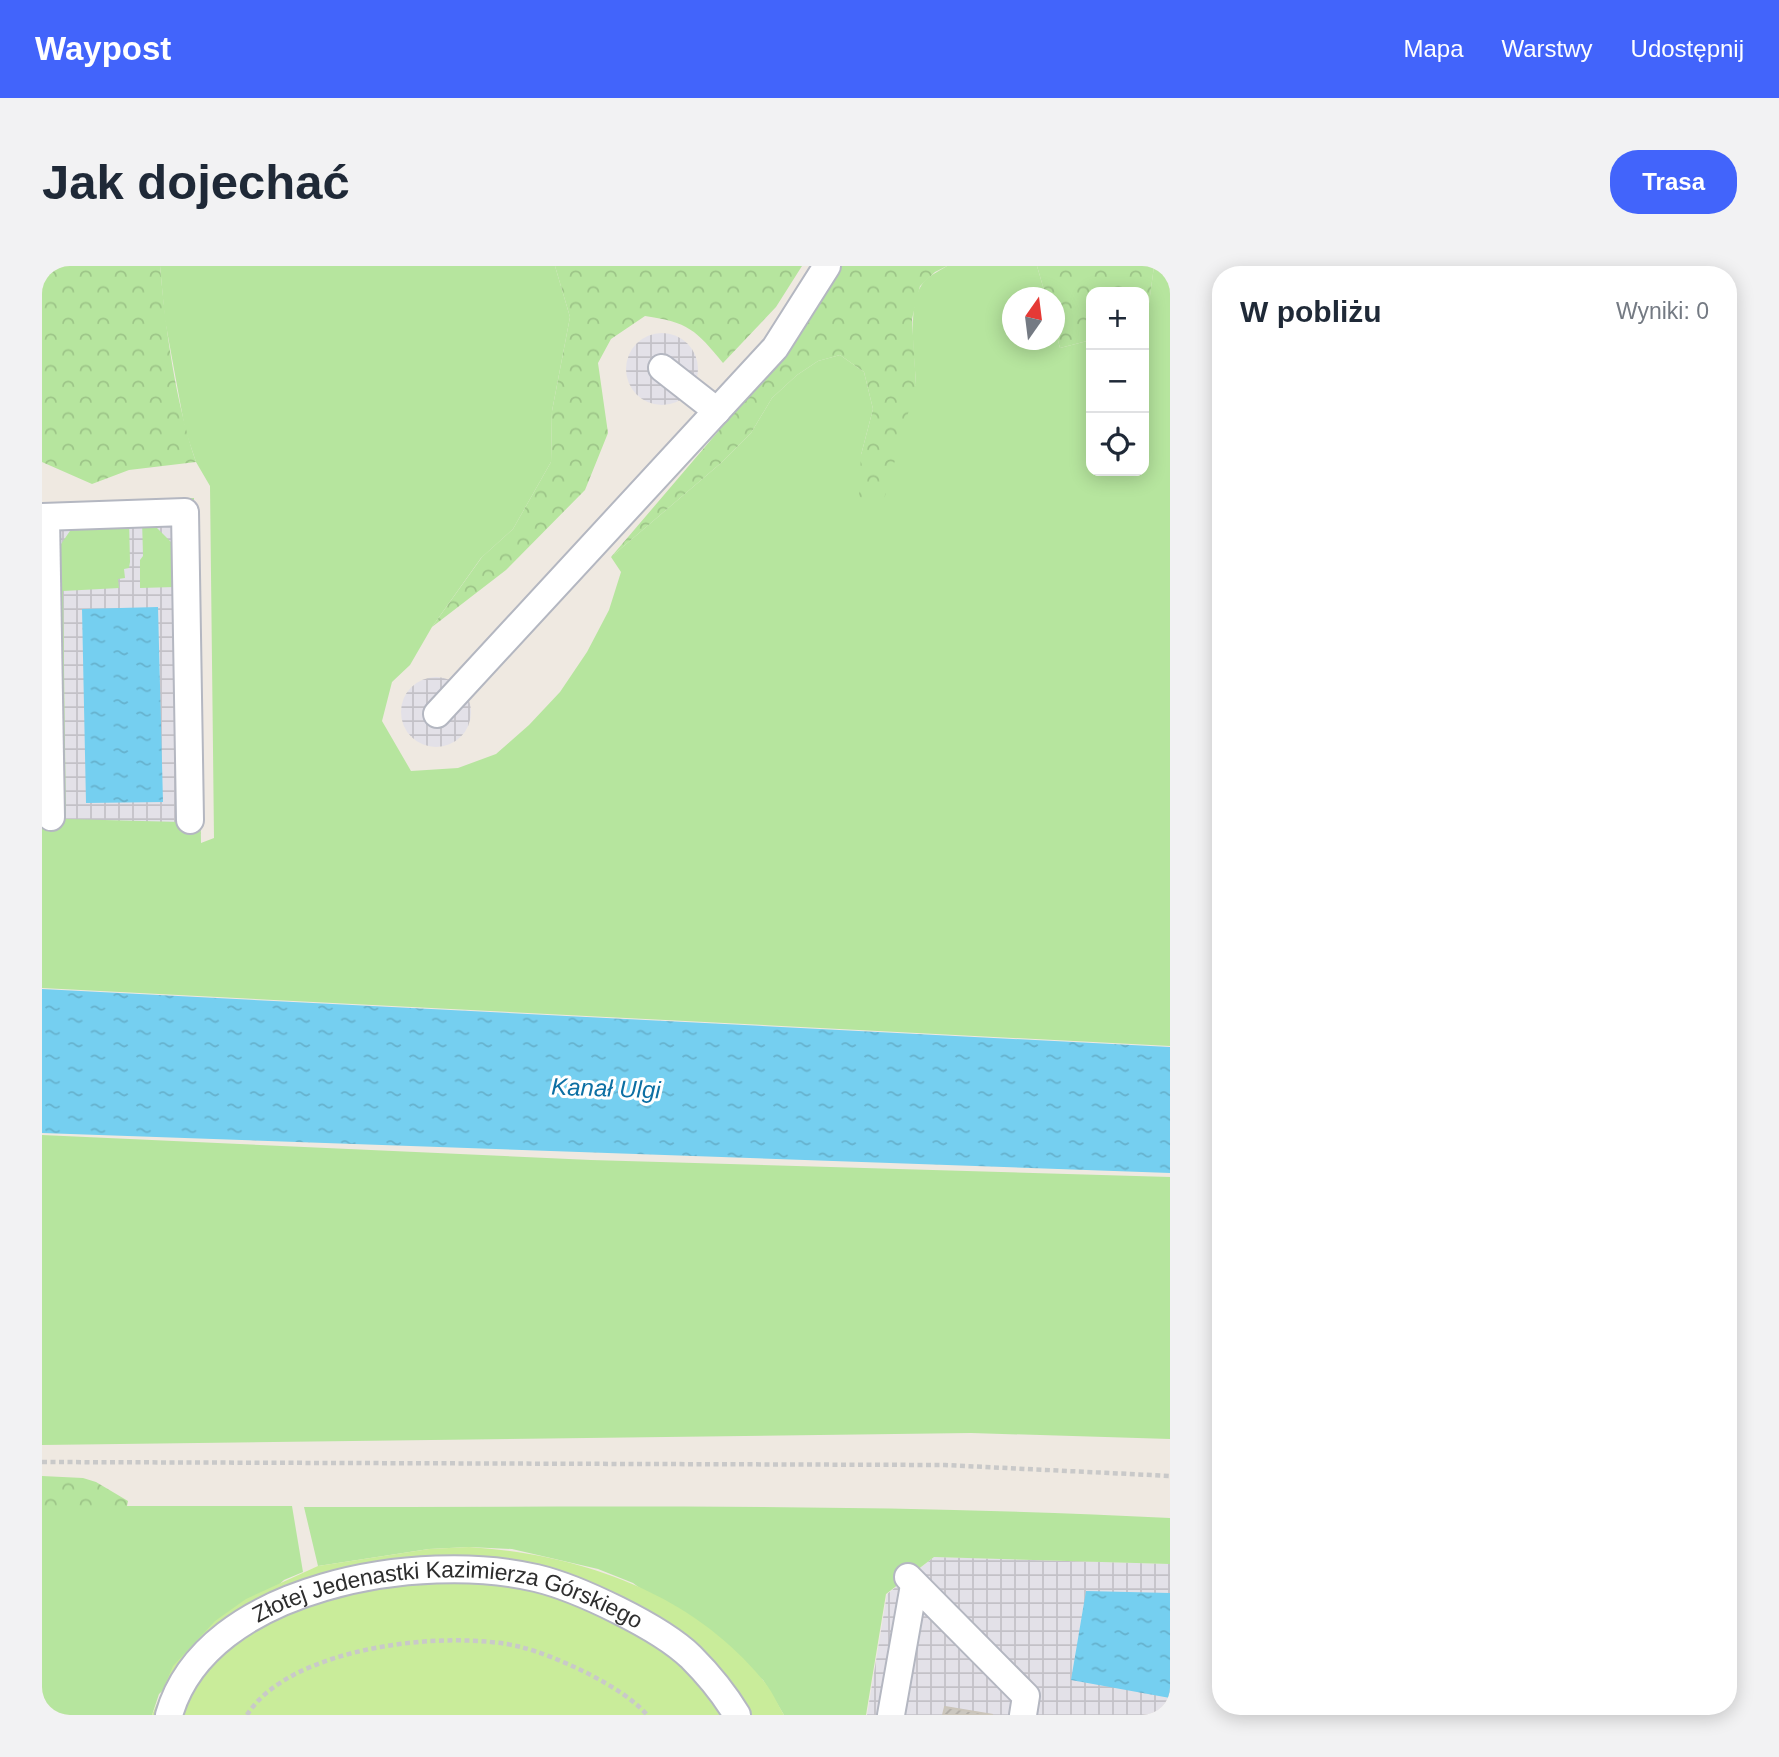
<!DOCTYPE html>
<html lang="pl">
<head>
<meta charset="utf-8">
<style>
  body { margin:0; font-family:Helvetica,sans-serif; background:#f2f2f3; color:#1f2937 }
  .controls { position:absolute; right:21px; top:21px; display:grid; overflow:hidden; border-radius:14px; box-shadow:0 4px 18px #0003 }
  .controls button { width:63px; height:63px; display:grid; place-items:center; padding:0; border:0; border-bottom:2px solid #e0e1e3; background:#fff; color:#1f2937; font:35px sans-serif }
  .compass { position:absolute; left:960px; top:21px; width:63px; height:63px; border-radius:50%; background:#fff; box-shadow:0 4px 18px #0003; rotate:14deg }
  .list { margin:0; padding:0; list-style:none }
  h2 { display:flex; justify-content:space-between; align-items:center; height:91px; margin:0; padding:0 28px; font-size:30px }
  h2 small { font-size:23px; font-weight:400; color:#747a83 }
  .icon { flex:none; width:38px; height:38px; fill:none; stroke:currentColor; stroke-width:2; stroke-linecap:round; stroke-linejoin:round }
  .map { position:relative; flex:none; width:1128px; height:1449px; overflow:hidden; border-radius:28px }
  header { display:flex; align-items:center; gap:42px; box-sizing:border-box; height:98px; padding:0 35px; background:#4264fb; color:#fff }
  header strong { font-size:33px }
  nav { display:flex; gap:38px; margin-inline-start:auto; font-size:24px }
  .intro { display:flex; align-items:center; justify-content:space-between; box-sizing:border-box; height:168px; padding:0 42px }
  h1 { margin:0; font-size:49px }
  .button { padding:18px 32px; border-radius:28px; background:#4264fb; color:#fff; font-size:24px; font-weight:700 }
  main { display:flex; gap:42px; padding:0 42px }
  aside { flex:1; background:#fff; border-radius:28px; box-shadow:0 4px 18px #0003 }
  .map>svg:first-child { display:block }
  .industrial { fill:url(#industrial-grid) }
  .grass { fill:#b6e59e }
  .forest { fill:url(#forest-crowns) }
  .pitch { fill:#c9ec9a }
  .water { fill:url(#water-ripples) }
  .building { fill:url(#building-hatch); stroke:#cbc5ba; stroke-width:2; filter:url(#shadow) }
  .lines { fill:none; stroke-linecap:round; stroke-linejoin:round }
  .minor-casing { stroke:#b4b7c1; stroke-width:30 }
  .path { stroke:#c9c9c9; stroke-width:4.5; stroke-dasharray:5 3.5; stroke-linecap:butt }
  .minor { stroke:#fff; stroke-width:26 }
  .labels { text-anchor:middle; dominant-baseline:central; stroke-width:6; stroke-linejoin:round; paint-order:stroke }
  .street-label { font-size:23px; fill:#2e2e2e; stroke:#fff }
  .water-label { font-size:24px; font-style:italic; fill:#0d6fa3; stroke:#fff }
</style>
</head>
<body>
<header>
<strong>Waypost</strong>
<nav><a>Mapa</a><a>Warstwy</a><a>Udostępnij</a></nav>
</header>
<div class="intro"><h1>Jak dojechać</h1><a class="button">Trasa</a></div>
<main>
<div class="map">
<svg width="1128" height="1449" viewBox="0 0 1128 1449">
  <defs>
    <pattern id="industrial-grid" width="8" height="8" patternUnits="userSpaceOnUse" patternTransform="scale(1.75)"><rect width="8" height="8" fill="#e3e1e8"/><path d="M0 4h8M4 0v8" fill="none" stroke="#c3c1c7"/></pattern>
    <pattern id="forest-crowns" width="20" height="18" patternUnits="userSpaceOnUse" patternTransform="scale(1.75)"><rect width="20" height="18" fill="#b6e59e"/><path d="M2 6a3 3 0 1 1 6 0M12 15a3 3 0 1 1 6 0" fill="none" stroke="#9dc588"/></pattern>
    <pattern id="water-ripples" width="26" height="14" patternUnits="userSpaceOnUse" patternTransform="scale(1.75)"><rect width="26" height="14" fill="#75cff0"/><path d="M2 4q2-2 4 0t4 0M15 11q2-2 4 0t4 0" fill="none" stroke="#66b2ce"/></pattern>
    <pattern id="building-hatch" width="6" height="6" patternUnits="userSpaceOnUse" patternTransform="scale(1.75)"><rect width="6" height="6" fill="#cbc7bf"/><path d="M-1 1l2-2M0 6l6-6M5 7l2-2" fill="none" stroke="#afaba4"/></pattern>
    <filter id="shadow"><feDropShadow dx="8" dy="4.5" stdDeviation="0" flood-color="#0004"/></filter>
  </defs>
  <rect width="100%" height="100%" fill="#efe9e1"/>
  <path class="industrial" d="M584 103a36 36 0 1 1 72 0a36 36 0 1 1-72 0Z
    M 152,232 L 159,578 L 0,575 L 0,237 Z
    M359 446a35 35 0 1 1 70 0a35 35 0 1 1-70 0Z
    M 892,1291 L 1128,1298 L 1128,1449 L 825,1449 L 845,1328 Z"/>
  <path class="grass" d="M 118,0 L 513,0 L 528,51 L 510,145 L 509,196 L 471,263 L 439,292 L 390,361 L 368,399 L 350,416 L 340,455 L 369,505 L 416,502 L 454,488 L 487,459 L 518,426 L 545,386 L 567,344 L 579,306 L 569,291 L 679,197 L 709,167 L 730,132 L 755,109 L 776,95 L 798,89 L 822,106 L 831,143 L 819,189 L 874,119 C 873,94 865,42 879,20 C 884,11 897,5 905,0 L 995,0 L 1004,31 L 970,32 L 970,74 L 1012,74 L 1013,63 L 1018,82 L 1049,74 L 1049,205 L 1102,205 L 1102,61 L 1104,60 L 1112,0 L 1128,0 L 1128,780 L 0,722 L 0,555 L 17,281 L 30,262 L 87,254 L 88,296 L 87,302 L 82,303 L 83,312 L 76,313 L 77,322 L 21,325 L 24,553 L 138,556 L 133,321 L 98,322 L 98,294 L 101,290 L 100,253 L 110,257 L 134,281 L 149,240 L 0,246 L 0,237 L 152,232 L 159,577 L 172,572 L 168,220 L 154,196 L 143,163 L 123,54 Z
    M 0,869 L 549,894 L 1128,911 L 1128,1173 L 929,1167 L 0,1179 Z
    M 0,1240 L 250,1240 L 261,1306 L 242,1314 L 117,1428 L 110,1449 L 0,1449 Z
    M 262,1241 C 550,1241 840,1237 1128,1252 L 1128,1298 L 892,1291 L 844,1328 L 824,1449 L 742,1449 L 721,1414 L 591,1317 L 556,1303 L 470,1283 L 427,1281 L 387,1283 L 276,1300 Z"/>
  <path class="forest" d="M 0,0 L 118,0 C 124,66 133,133 154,196 L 87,204 L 50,218 L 0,196 Z
    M 513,0 L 760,0 L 734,41 L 681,97 C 654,64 646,56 603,50 L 569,73 L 556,97 L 566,167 L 543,224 L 464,304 L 390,361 L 440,291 L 471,263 L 509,196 L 510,145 L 528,51 Z
    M 798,0 L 905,0 L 893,6 L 878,20 L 870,53 L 874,119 L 841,237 L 817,231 L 819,189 L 831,143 L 822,106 L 798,89 L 776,95 L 755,109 L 730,132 L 709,167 L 679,197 L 569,291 L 744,86 Z
    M 995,0 L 1112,0 L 1104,61 L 1102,61 L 1102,26 L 1049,26 L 1049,74 L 1018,82 L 1013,63 L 1012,32 L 1004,31 Z
    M 0,1210 L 41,1212 L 54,1216 L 86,1235 L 85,1240 L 0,1240 Z"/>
  <path class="pitch" d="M 427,1281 C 537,1288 648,1326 720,1413 C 729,1423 735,1437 742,1449 L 110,1449 L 131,1400 L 173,1355 L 204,1333 L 276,1300 L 387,1283 Z"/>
  <path class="water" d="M 116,341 L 121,536 L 44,537 L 40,343 Z
    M 0,723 L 1128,781 L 1128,907 L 0,867 Z
    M 1044,1325 L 1128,1327 L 1128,1432 L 1029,1414 Z"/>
  <path class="building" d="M 903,1441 L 951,1449 L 901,1449 Z"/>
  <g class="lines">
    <g class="minor-casing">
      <g id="minor">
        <path d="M 620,102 L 675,145"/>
        <path d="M 0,251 L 143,246 L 148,554"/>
        <path d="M 4,251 L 9,551"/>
        <path d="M 395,448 L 733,82 L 785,0"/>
        <path d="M 866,1311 L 984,1430 L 981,1449"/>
        <path id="s1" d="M 127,1449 C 164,1318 381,1285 494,1312 C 536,1322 618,1361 649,1391 C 666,1408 683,1429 695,1449"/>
        <path d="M 849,1449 L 872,1319"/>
      </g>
    </g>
    <path class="path" d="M 0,1196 L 903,1199 L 1128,1210
      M 205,1449 C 248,1380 407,1363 479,1381 C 514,1390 582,1421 605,1449"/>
    <use href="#minor" class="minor"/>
  </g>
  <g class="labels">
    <g class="street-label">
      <text stroke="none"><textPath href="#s1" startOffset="336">Złotej Jedenastki Kazimierza Górskiego</textPath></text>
    </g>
    <g class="water-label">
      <text transform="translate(564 822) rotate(2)">Kanał Ulgi</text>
    </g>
  </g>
</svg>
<div class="controls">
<button>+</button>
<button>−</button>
<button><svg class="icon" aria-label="locate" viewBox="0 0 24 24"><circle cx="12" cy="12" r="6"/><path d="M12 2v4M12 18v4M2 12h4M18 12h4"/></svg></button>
</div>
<svg class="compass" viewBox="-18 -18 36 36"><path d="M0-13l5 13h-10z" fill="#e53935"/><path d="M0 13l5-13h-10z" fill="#747a83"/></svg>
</div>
<aside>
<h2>W pobliżu<small>Wyniki: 0</small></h2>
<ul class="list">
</ul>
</aside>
</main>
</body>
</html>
